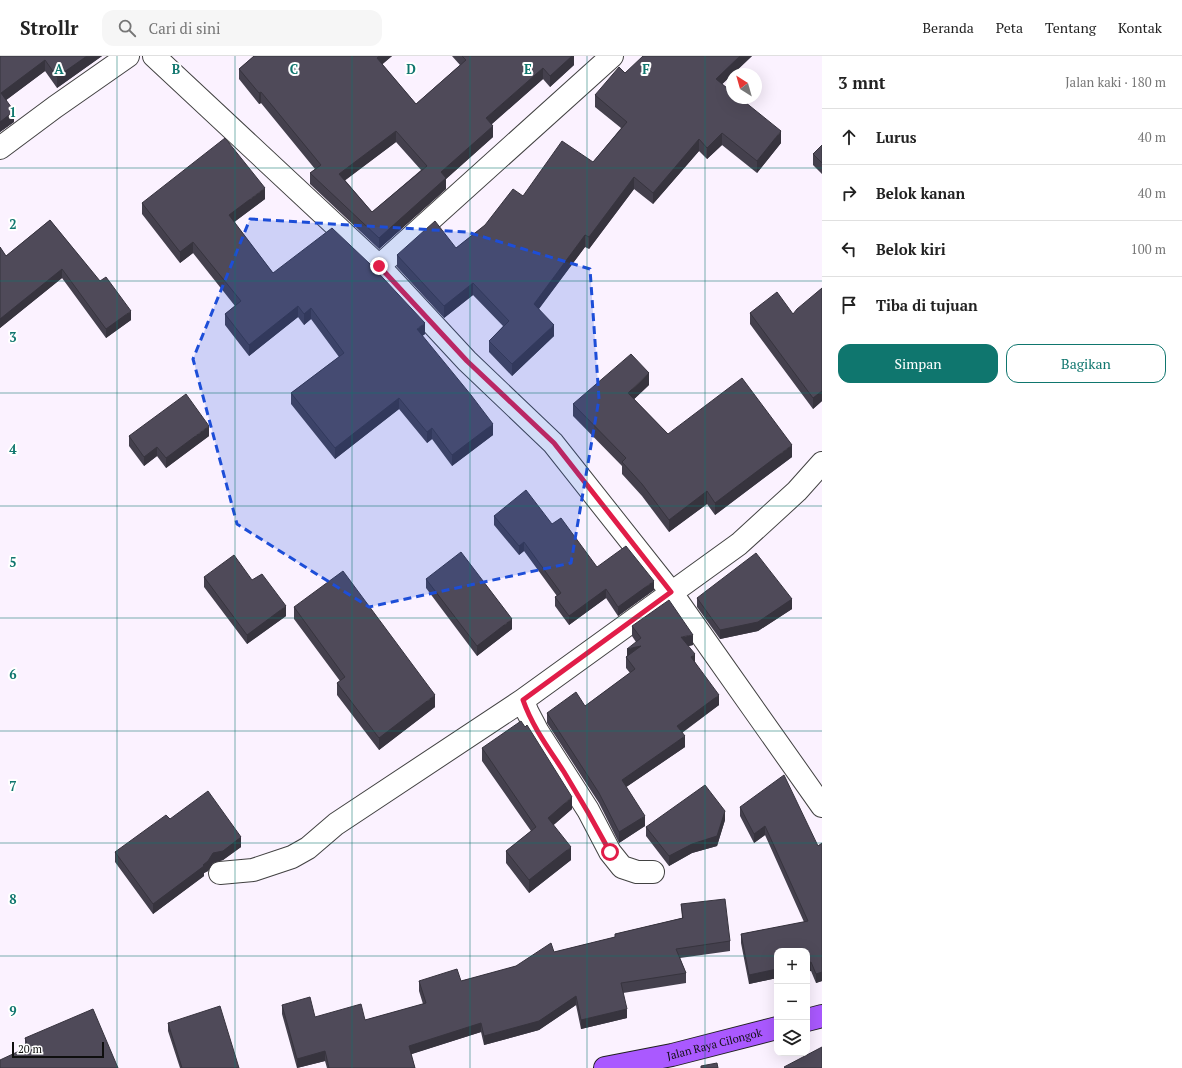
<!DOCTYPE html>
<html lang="id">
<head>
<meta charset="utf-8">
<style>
  body { margin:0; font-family:"PT Serif",serif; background:#f6f6f6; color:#222 }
  .controls { position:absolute; right:12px; bottom:12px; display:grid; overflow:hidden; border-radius:8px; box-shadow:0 4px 16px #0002 }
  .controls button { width:36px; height:36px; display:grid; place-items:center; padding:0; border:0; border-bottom:1px solid #e0e0e0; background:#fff; color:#222; font:20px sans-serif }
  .compass { position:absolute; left:726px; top:12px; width:36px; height:36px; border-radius:50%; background:#fff; box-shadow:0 4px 16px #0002; rotate:323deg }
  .scale { position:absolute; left:12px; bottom:10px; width:92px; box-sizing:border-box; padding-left:4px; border:2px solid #0f0f0f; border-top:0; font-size:11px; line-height:14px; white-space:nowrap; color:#0f0f0f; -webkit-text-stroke:3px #fff; paint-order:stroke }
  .stop { position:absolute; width:12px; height:12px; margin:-9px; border:3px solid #e11d48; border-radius:50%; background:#fff }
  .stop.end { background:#e11d48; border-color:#fff; box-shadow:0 1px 4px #0008 }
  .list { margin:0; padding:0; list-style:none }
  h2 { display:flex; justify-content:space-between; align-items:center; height:52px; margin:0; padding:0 16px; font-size:17px }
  h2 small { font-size:13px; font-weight:400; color:#767676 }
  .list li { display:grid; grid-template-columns:26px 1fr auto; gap:12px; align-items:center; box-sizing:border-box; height:56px; padding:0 16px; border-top:1px solid #e0e0e0 }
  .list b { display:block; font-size:15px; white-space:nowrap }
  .list em { font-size:13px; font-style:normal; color:#767676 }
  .actions { display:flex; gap:8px; padding:12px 16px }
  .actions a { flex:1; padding:9px 0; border:1px solid #0f766e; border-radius:12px; text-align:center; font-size:14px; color:#0f766e }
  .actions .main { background:#0f766e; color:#fff }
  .icon { flex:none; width:22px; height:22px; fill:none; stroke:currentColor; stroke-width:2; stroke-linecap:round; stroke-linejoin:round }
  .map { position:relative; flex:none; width:822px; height:1012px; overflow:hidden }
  header { display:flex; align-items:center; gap:24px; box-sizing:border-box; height:56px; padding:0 20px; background:#fff; border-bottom:1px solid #e0e0e0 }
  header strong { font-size:19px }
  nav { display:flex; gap:22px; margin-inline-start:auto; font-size:14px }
  .search { width:280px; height:36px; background:#f6f6f6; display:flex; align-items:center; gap:10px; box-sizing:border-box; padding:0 14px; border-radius:12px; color:#767676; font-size:15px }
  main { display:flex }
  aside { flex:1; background:#fff }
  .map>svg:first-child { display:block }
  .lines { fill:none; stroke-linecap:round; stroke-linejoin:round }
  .minor-casing { stroke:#424242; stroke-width:24 }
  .trunk-casing { stroke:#202020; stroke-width:24 }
  .minor { stroke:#fff; stroke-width:22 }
  .trunk { stroke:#aa59ff; stroke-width:22 }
  .wall { fill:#44404d; fill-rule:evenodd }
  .shaded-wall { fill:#37343e }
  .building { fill:#4f4a59; stroke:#37343e; fill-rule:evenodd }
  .route { stroke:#e11d48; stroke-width:5 }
  .marked { fill:#1d4ed8; fill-opacity:0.2; stroke:#1d4ed8; stroke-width:3; stroke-dasharray:8 5; stroke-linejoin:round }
  .grid { fill:none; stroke:#0f766e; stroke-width:1; stroke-opacity:0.55 }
  .labels { text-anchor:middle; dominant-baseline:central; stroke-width:4; stroke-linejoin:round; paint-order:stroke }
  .street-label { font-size:11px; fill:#0f0f0f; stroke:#fff }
  .grid-label { font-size:13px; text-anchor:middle; font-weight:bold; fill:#0f766e; stroke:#fff; stroke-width:4; stroke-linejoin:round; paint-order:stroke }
</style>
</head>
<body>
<header>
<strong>Strollr</strong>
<div class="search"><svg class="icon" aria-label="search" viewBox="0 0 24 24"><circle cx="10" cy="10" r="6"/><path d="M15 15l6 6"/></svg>Cari di sini</div>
<nav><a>Beranda</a><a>Peta</a><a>Tentang</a><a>Kontak</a></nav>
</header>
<main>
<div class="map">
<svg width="822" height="1012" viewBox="0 0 822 1012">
  <rect width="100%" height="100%" fill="#fbf2ff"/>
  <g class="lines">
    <g class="minor-casing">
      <path id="minor" d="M 154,0 L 379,210 L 467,305 L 553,387 L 671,536 L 822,750
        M 0,92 L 55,51 L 128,0
        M 379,210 L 612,0
        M 653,816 L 637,816 L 622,811 L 610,796 L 588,754 L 538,676 L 527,655 L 523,644 L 739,488 L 797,435 L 822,407
        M 220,817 L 253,814 L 292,801 L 308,792 L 336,768 L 523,644"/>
    </g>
    <g class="trunk-casing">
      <g id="trunk">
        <path d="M 807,964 L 822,960"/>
        <path id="s1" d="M 605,1012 L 672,999 L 777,972"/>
      </g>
    </g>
    <use href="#minor" class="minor"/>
    <use href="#trunk" class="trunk"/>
  </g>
  <path class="wall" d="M 0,0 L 102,0 L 57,32 L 45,15 L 6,44 L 14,66 L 0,76 Z
    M 254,0 L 392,0 L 382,8 L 416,48 L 460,9 L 452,0 L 574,0 L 574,9 L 550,31 L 543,23 L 492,68 L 493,81 L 446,123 L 446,133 L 379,193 L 310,128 L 310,117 L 315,113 L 261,47 L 259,48 L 239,23 L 239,13 ZM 396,86 L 421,114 L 372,156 L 345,124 Z
    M 752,0 L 733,18 L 732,18 L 722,28 L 781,87 L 757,117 L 722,89 L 707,103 L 699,95 L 653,148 L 634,133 L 589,193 L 585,191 L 539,253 L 554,280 L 512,320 L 489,296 L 489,285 L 503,270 L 473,239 L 444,262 L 397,211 L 397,199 L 456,192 L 523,140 L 593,106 L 621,72 L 595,51 L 595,39 L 625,17 Z
    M 822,89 L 822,118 L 813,109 L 813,98 Z
    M 265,143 L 234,166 L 273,217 L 425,278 L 422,280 L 493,379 L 452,410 L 432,383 L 427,387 L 399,353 L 335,403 L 291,348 L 291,337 L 339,301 L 311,263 L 304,269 L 298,261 L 249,300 L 225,269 L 225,258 L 235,250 L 193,197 L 180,207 L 142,158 L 142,147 Z
    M 50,164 L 131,264 L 106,282 L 62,222 L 0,272 L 0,191 L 6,200 Z
    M 822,232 L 822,345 L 813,353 L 750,268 L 750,257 L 793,258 Z
    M 649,329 L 634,343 L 668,378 L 792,401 L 715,459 L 707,448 L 669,476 L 642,440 L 622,418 L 622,410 L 573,360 L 573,348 Z
    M 129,380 L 209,380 L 166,412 L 157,400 L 144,410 L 129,390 Z
    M 494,460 L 552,468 L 597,511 L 654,534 L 618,560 L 606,542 L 569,569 L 555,550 L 555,541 L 557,540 L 524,495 L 519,499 L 494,469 Z
    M 204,521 L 252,524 L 286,560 L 247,588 L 204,531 Z
    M 426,523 L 512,573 L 477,600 L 426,532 Z
    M 697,542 L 792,553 L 758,575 L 720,583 L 697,551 Z
    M 294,551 L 435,651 L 379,694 L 337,639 L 337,627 L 340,625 L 294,563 Z
    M 632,570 L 693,589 L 688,590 L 695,606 L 719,649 L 682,677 L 685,691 L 626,731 L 645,770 L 619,787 L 599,747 L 547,667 L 547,657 L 585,650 L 630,617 L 626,612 L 626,601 L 636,586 L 632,580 Z
    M 482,692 L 572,753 L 553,769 L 571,804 L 529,837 L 506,807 L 506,795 L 531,775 L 482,705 Z
    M 740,751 L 818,790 L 822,787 L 822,925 L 816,927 L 811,915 L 777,895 L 777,922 L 749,928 L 741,887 L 741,878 L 804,866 L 765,779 L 754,787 L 740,760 Z
    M 170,763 L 241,791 L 223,804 L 213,807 L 208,815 L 204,817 L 204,820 L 153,858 L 115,806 L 115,796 Z
    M 725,764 L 717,790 L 692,797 L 669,810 L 646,780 L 646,771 Z
    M 681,848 L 730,885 L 730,895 L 680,902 L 686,917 L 686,927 L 623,937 L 627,962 L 581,973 L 576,949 L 539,974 L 484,989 L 481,976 L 411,998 L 415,1012 L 327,1012 L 325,1005 L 297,1012 L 282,958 L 282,949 L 315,961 L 365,964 L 423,948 L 419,935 L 419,925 L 461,925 L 516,910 L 554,896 L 615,881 L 615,878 L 682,862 Z
    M 168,967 L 239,1012 L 180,1012 L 168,975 Z
    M 25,982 L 118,1012 L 25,992 Z"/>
  <path class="shaded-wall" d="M 87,0 L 102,0 L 57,32 L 57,21 Z
    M 379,0 L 392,0 L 377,13 L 377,2 Z
    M 572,0 L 574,0 L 574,9 L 550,31 L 550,20 Z
    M 740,0 L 752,0 L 733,18 L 732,18 L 732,19 L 716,34 L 716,23 Z
    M 45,4 L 45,15 L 1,48 L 1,37 Z
    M 543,12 L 543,23 L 486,73 L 486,62 Z
    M 261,36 L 261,47 L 259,48 L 259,37 Z
    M 14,55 L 14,66 L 0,76 L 0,66 Z
    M 493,70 L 493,81 L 446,123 L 446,133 L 379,193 L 379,182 L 441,116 Z
    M 396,75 L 396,86 L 339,129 L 339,118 Z
    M 781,75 L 781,87 L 757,117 L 757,105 Z
    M 722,77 L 722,89 L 707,103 L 707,92 Z
    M 699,83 L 699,95 L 653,148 L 653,137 Z
    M 634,121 L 634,133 L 589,193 L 589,181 Z
    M 265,132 L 265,143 L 229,170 L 229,159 Z
    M 585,179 L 585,191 L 534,259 L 534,248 Z
    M 193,186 L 193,197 L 180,207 L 180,196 Z
    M 62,213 L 62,222 L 0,272 L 0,263 Z
    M 473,227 L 473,239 L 444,262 L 444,250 Z
    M 298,250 L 298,261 L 249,300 L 249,289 Z
    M 311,252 L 311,263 L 304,269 L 304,258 Z
    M 131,255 L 131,264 L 106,282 L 106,273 Z
    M 425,267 L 425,278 L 417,284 L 417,273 Z
    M 554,269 L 554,280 L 512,320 L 512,308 Z
    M 649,317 L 649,329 L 628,349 L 628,337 Z
    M 822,335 L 822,345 L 813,353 L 813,342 Z
    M 399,342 L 399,353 L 335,403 L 335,392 Z
    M 493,368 L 493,379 L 452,410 L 452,399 Z
    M 209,370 L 209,380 L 166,412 L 166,402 Z
    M 432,372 L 432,383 L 427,387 L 427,376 Z
    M 792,389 L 792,401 L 715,459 L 715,447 Z
    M 157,391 L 157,400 L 144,410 L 144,401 Z
    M 707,435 L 707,448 L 669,476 L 669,464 Z
    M 524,486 L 524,495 L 519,499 L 519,490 Z
    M 654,525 L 654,534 L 618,560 L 618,551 Z
    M 606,533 L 606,542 L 569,569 L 569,560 Z
    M 792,543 L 792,553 L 758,575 L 720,583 L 720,574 Z
    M 286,550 L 286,560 L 247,588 L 247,579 Z
    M 512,563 L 512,573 L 477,600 L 477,590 Z
    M 693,579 L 693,589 L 681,592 L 681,581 Z
    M 641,590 L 627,603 L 627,593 Z
    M 695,598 L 695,609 L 691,601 Z
    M 435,639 L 435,651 L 379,694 L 379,682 Z
    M 719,639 L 719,649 L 677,680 L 677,670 Z
    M 685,680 L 685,691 L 622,734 L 622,724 Z
    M 572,741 L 572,753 L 548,774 L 548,762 Z
    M 725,755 L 725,764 L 717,790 L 692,797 L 669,810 L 669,800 Z
    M 645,760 L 645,770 L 619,787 L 619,776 Z
    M 765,770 L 765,779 L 754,787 L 754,778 Z
    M 241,781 L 241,791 L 223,804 L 213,807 L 208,815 L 204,817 L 204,820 L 153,858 L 153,848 L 203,809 L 213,797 Z
    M 571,791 L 571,804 L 529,837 L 529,824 Z
    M 811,906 L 811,915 L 807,916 L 807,907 Z
    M 777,913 L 777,922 L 749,928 L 749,919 Z
    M 822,916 L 822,925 L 816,927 L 816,918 Z
    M 576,940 L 576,949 L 539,974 L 484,989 L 484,980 Z
    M 627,953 L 627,962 L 581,973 L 581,964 Z
    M 481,967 L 481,976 L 409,999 L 409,990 Z
    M 325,995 L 325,1005 L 297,1012 L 297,1003 Z"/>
  <path class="building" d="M 0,0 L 87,0 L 57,21 L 45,4 L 1,37 L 14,55 L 0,66 Z
    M 254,0 L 379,0 L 377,2 L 416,48 L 466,4 L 462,0 L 572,0 L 550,20 L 543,12 L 486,62 L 493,70 L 441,116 L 446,122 L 379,182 L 310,117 L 321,109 L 261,36 L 259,37 L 239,13 ZM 396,75 L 427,110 L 372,156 L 339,118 Z
    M 643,0 L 740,0 L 716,23 L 732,36 L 732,42 L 740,42 L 781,75 L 757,105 L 722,77 L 707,92 L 699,83 L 653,137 L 634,121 L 589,181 L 585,179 L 534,248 L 554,269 L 512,308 L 489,285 L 509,265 L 473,227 L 444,250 L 397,199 L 435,165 L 456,192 L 485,169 L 513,133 L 523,140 L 562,85 L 593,106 L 627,66 L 595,39 L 619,11 L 625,17 Z
    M 225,82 L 265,132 L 229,159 L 273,217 L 332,172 L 370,208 L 425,267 L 417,273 L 471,339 L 493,368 L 452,399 L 432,372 L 427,376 L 399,342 L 335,392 L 291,337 L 344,297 L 311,252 L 304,258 L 298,250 L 249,289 L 225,258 L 241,245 L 193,186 L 180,196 L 142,147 Z
    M 822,89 L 822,107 L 813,98 Z
    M 50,164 L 100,225 L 106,221 L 131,255 L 106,273 L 62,213 L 0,263 L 0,191 L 6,200 Z
    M 822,232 L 822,335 L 813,342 L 750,257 L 777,236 L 793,258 L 797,253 Z
    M 631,298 L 649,317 L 628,337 L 668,378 L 742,322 L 792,389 L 715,447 L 707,435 L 669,464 L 642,428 L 622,406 L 626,402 L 573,348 Z
    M 186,338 L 209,370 L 166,402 L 157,391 L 144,401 L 129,380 Z
    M 526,434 L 552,468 L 561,462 L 597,511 L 626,490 L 654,525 L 618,551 L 606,533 L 569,560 L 555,541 L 561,537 L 524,486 L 519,490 L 494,460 Z
    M 461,496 L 512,563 L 477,590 L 426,523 Z
    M 756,497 L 792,543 L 758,566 L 720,574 L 697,542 Z
    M 234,499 L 252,524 L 262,518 L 286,550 L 247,579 L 204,521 Z
    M 343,515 L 435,639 L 379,682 L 337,627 L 345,621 L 294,551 Z
    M 669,544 L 693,579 L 681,581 L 695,598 L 691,601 L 719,639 L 677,670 L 685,680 L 622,724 L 645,760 L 619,776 L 599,737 L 547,657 L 576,636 L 585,650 L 635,613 L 626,601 L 641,590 L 627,593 L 641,582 L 632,570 Z
    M 521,665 L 525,671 L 527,669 L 572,741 L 548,762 L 571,791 L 529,824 L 506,795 L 536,771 L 482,692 Z
    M 784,719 L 818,790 L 822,787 L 822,916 L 816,918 L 811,906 L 807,907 L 807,895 L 777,895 L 777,913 L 749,919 L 741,878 L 808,865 L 765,770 L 754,778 L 740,751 Z
    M 705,729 L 725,755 L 717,780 L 692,788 L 669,800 L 646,771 Z
    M 208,735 L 241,781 L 223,795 L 213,797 L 208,805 L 203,809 L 204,810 L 153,848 L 115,796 L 166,759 L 170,763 Z
    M 725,843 L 730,885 L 676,893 L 686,917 L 621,927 L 627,953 L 581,964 L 576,940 L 539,965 L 484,980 L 481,967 L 409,990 L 415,1012 L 329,1012 L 325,995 L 297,1003 L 282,949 L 310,941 L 315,961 L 361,948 L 365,964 L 426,947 L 419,925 L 457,913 L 461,925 L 516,910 L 551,887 L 554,896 L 615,881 L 615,878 L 683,862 L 681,848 Z
    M 220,950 L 239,1012 L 182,1012 L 168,967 Z
    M 93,953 L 118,1012 L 0,1012 L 0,1004 L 28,991 L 25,982 Z
    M 822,991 L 822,1012 L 785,1012 L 784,1011 Z
    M 717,1007 L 718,1012 L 701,1012 L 701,1010 Z"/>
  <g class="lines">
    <path class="route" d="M 379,210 L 467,305 L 554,387 L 671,536 L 523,644 C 532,670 549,693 564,716 C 580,742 595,768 610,796"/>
  </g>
  <path class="marked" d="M 250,163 L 467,176 L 590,213 L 599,343 L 571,507 L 369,551 L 237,468 L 193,303 Z"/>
  <path class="grid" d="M 117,0 L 117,1012M 235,0 L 235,1012M 352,0 L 352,1012M 470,0 L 470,1012M 587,0 L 587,1012M 705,0 L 705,1012M 0,112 L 822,112M 0,225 L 822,225M 0,337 L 822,337M 0,450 L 822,450M 0,562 L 822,562M 0,675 L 822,675M 0,787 L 822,787M 0,900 L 777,900M 807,900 L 822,900"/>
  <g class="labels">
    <g class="street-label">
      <text stroke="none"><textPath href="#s1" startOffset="112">Jalan Raya Cilongok</textPath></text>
    </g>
  </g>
  <g class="grid-label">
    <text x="59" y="18">A</text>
    <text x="176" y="18">B</text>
    <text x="294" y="18">C</text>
    <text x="411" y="18">D</text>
    <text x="528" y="18">E</text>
    <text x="646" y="18">F</text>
    <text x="13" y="61">1</text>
    <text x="13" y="173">2</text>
    <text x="13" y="286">3</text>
    <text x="13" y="398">4</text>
    <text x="13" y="511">5</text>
    <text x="13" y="623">6</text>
    <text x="13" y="735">7</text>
    <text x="13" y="848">8</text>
    <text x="13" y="960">9</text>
  </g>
</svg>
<div class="controls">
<button>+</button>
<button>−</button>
<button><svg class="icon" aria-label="layers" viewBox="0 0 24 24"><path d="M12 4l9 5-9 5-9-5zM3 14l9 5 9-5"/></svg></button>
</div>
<svg class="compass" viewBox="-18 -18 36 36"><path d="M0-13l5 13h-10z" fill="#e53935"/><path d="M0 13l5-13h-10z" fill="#767676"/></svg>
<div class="scale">20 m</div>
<div class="stop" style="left:610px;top:796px"></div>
<div class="stop end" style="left:379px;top:210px"></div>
</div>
<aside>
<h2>3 mnt<small>Jalan kaki · 180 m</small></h2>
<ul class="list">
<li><svg class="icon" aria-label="ahead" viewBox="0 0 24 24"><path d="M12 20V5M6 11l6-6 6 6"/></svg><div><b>Lurus</b></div><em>40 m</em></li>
<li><svg class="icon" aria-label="right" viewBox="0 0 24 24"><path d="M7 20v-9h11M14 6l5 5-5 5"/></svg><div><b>Belok kanan</b></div><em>40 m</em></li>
<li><svg class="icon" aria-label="left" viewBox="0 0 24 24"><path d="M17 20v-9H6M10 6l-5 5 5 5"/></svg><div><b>Belok kiri</b></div><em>100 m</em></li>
<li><svg class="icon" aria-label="arrive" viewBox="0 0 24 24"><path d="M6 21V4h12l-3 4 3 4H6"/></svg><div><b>Tiba di tujuan</b></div></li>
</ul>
<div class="actions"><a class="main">Simpan</a><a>Bagikan</a></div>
</aside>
</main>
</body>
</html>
